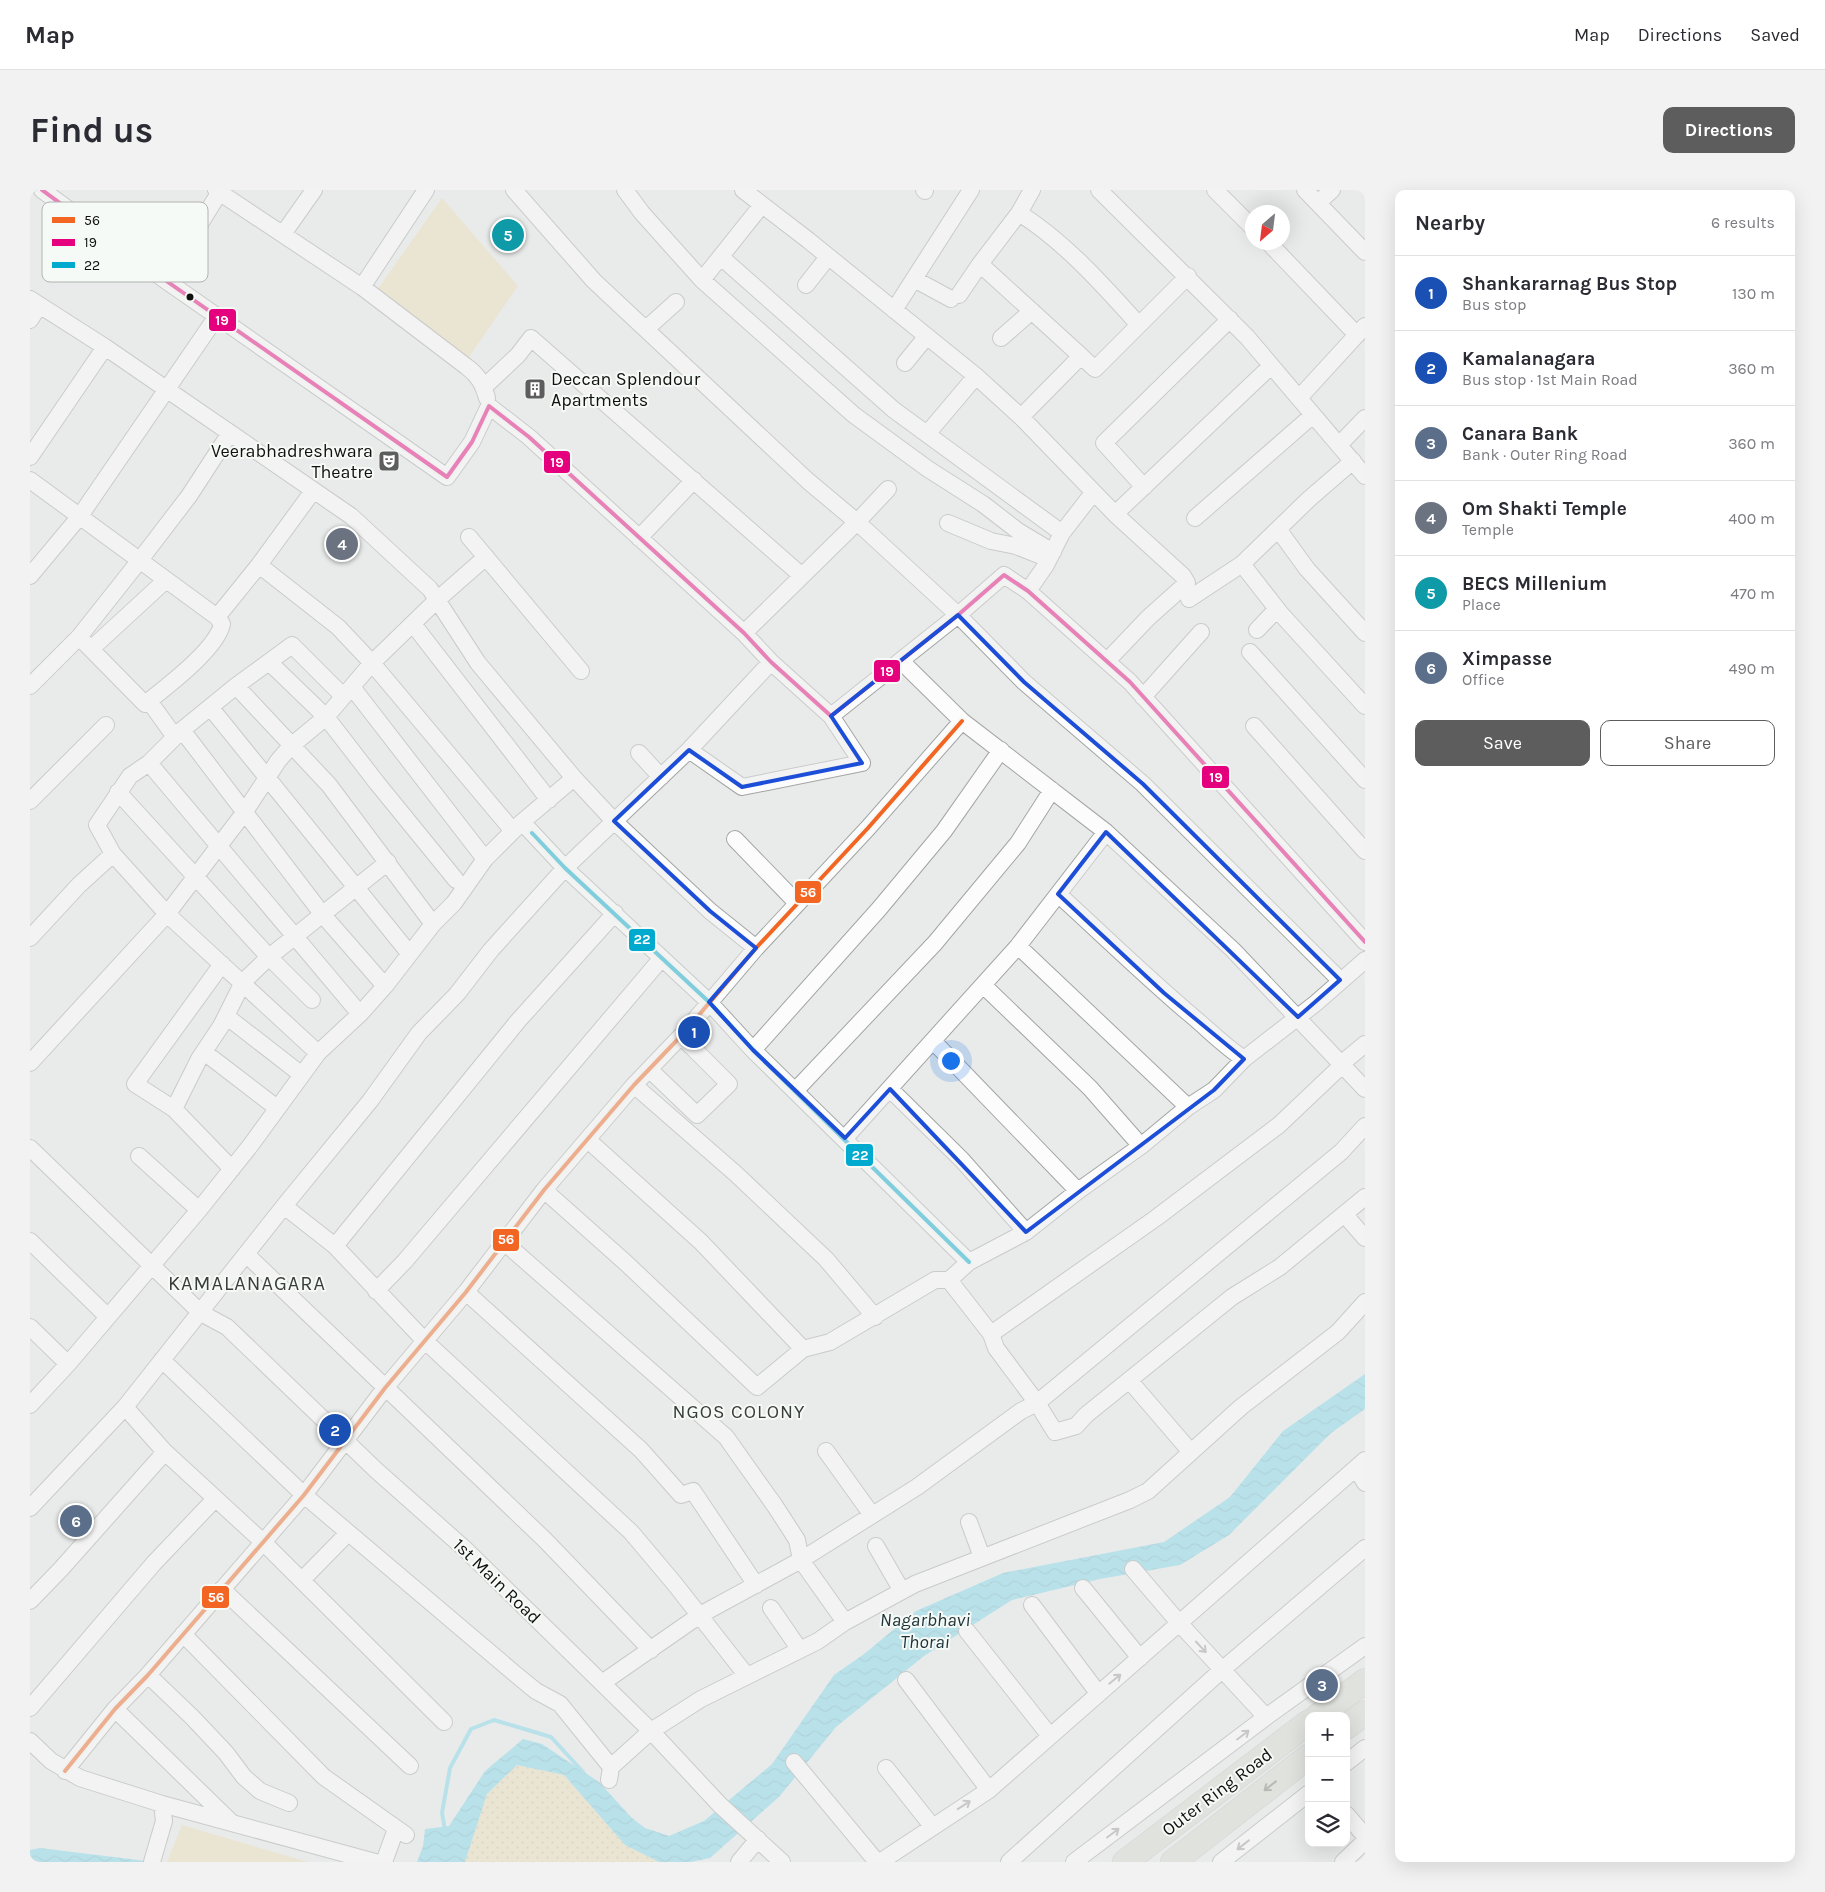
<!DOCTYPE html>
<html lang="en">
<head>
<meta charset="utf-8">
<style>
  body { margin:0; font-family:Karla,sans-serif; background:#f2f2f3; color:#2b2b33 }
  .controls { position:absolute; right:15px; bottom:15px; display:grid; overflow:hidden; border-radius:10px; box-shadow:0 5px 20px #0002 }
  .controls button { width:45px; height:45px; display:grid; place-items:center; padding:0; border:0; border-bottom:1px solid #e1e1e2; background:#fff; color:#2b2b33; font:25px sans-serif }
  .compass { position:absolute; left:1215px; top:15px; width:45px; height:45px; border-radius:50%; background:#fff; box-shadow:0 5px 20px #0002; rotate:208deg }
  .you { position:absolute; left:920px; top:870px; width:18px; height:18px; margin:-12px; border:4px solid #fff; border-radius:50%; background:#1a73e8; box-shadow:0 0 0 8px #1a73e833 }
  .badge { display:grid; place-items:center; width:32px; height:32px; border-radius:50%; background:#5c5d5c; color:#fff; font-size:16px; font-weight:700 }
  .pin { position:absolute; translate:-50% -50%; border:2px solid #fff; box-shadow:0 1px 5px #0006 }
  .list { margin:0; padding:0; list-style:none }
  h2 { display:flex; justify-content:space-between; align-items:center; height:65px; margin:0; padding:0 20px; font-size:21px }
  h2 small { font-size:16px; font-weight:400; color:#7c7c81 }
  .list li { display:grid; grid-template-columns:32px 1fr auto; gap:15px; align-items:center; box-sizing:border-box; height:75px; padding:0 20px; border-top:1px solid #e1e1e2 }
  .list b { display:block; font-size:19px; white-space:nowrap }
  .list p { margin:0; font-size:16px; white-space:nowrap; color:#7c7c81 }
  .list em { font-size:16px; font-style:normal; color:#7c7c81 }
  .actions { display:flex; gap:10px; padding:15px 20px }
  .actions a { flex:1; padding:11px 0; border:1px solid #5c5d5c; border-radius:10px; text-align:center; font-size:18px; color:#5c5d5c }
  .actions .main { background:#5c5d5c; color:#fff }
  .icon { flex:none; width:28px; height:28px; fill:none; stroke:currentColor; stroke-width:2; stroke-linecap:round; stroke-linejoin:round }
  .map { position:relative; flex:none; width:1335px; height:1672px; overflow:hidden; border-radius:10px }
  header { display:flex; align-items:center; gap:30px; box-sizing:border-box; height:70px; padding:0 25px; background:#fff; border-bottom:1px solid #e1e1e2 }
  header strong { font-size:24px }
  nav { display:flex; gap:28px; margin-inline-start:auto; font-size:18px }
  .intro { display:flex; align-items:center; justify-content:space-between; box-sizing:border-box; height:120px; padding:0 30px }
  h1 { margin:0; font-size:35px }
  .button { padding:12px 22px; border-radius:10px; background:#5c5d5c; color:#fff; font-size:18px; font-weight:700 }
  main { display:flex; gap:30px; padding:0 30px }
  aside { flex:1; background:#fff; border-radius:10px; box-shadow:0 5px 20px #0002 }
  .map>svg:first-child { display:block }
  .grass { fill:url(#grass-dots) }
  .green { fill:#ecdcb5 }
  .water { fill:url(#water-waves) }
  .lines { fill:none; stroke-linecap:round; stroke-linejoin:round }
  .stream { stroke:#7fd6eb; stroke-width:4 }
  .minor-casing { stroke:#a3a5a4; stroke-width:18 }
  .highway-casing { stroke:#c7c8c8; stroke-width:26 }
  .minor { stroke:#fcfcfc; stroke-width:16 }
  .highway { stroke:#d5d7cf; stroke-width:24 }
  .bus-1-casing { stroke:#f6faf6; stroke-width:8 }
  .bus-2-casing { stroke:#f6faf6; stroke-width:8 }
  .bus-3-casing { stroke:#f6faf6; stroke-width:8 }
  .bus-1 { stroke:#f26522; stroke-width:4 }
  .bus-2 { stroke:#e5007d; stroke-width:4 }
  .bus-3 { stroke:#00a9ce; stroke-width:4 }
  .oneway { stroke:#9e9e9e }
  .oneway2 { stroke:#7c7e79 }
  .marked { fill:none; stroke:#1d4ed8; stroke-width:4; stroke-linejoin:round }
  .bus-dot { fill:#101110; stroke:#f6faf6; stroke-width:2 }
  .labels { text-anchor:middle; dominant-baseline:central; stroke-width:4; stroke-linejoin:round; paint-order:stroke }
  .poi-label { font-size:18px; fill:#101110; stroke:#f6faf6; text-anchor:start }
  .street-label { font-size:18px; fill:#101110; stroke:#f6faf6 }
  .neighbourhood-label { font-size:19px; letter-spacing:1px; fill:#3a3d3b; stroke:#f6faf6 }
  .water-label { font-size:19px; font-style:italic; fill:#1e3339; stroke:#f6faf6 }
  .quarter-label { font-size:20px; letter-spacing:1px; fill:#3a3d3b; stroke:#f6faf6 }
  .key { fill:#f6faf6; stroke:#b1b4b1; stroke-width:1 }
  .key-label { font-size:14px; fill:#101110 }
  .line-badge { stroke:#f6faf6; stroke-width:2 }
  .badge-label { font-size:14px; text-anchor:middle; font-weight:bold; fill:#fff }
</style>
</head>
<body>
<header>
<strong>Map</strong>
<nav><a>Map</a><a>Directions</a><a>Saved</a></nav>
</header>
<div class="intro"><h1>Find us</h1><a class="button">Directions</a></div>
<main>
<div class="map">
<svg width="1335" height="1672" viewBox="0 0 1335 1672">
  <defs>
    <pattern id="grass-dots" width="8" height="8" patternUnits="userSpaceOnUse" patternTransform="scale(1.25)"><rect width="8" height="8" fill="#ecdcb5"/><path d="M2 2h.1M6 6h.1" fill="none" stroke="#c9bc9b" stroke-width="1.8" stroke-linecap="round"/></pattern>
    <pattern id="water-waves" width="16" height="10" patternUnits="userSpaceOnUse" patternTransform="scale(1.25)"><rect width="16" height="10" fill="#7fd6eb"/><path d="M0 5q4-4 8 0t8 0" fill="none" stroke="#6db7c8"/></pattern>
  </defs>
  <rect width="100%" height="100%" fill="#e9ebea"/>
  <path class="grass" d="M 487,1575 L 534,1585 L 595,1655 L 629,1672 L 435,1672 L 457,1604 Z"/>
  <path class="green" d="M 412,8 L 488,96 L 437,170 L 345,103 Z
    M 152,1635 L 278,1672 L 137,1672 Z"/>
  <path class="water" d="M 1335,1184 L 1335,1219 L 1301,1243 L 1199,1345 L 1150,1375 L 1070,1389 L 982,1410 L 894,1466 L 806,1537 L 749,1607 L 680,1668 L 661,1672 L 629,1672 L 595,1655 L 534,1585 L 487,1575 L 457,1604 L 435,1672 L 387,1672 L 393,1656 L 395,1639 L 419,1636 L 455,1581 L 493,1549 L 512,1554 L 569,1592 L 602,1628 L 615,1638 L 639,1646 L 674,1631 L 742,1574 L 804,1485 L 834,1464 L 886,1421 L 973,1383 L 1134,1352 L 1200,1307 L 1253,1241 Z
    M 10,1658 L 108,1670 L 118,1672 L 0,1672 L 0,1660 Z"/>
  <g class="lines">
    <path class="stream" d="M 415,1640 L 412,1623 L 420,1578 L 441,1539 L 464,1530 L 521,1547 L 553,1582"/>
    <g class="minor-casing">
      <path id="minor" d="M 12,0 L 135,90 L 417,287 L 442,252 L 459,216 L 499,247 L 714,443 L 741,472 L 801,526 L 928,425 L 974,385 L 998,401 L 1100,492 L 1335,752
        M 186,0 L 332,97 L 437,177 C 448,185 453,194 457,208
        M 484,0 L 564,91 L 778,291 L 827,332 L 714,443
        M 595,0 L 612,23 L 672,90 L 824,225 L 898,279 L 953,314 L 988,341 L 1023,362
        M 713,0 L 778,50 L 946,186 L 991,227 L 1085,324 L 1153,386 L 1157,393 L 1118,428 L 1077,471
        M 894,0 L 895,1
        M 1069,0 L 1217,147 L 1335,286
        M 1185,0 L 1222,37
        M 1275,0 L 1335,62
        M 1288,13 L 1302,0
        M 989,23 C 1035,52 1073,95 1109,135
        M 253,44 L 284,0
        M 1238,52 L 1327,145
        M 691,67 L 864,220 L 1032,343
        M 884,89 L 921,109
        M 135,90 L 191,0
        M 672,90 L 731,16
        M 776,95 L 798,67
        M 332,97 L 396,0
        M 929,105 L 950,74
        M 0,109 L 75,157 L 321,326 L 400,399 L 448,473 L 544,588 L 584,631 L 680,721 L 726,758
        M 864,120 L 941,0
        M 0,130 L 9,116
        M 616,139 L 646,112
        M 971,148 L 1002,121
        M 1051,166 L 1065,179 L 1158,86
        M 875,173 L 897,146
        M 454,197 L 488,165 L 501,148 L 772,386
        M 1269,208 L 1335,136
        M 991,227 L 1051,166 L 950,74 L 989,23 L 1002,0
        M 897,244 L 946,186
        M 1309,255 L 1335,228
        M 0,267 L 75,157
        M 1323,271 L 1279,309 L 1212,374 L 1251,424 L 1335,516
        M 0,290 L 187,427 L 192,434 C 187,459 136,497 115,514 L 49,447
        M 1114,297 L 1074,253 L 1200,129
        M 858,299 L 827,332 L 928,425 L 994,492 L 1113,594 L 1310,790
        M 1085,324 L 1241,176
        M 1165,328 L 1283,225
        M 918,333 L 961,351 L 986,356 L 1019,369
        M 1248,339 L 1277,379 L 1335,443
        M 439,347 L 551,481
        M 609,348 L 664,290
        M 229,375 L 308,437 L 342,473 L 483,641
        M 0,386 L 50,326 L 187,126
        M 998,401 L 1016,375 L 1032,343 L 1063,303
        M 1159,409 L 1212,374
        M 187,427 L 229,375 L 283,301
        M 383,434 L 519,610
        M 1227,440 L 1247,419
        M 61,459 L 136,390
        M 1220,462 L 1335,590
        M 871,471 L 932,531 L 1076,642 L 1203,760 L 1335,899
        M 239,472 L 296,527 L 347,593 L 426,690
        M 0,496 L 49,447 L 110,370 L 159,306 L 200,243
        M 206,496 L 299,595 L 403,734
        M 322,497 L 455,669
        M 1113,507 L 1171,442
        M 119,511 L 145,547
        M 180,517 L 379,763
        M 1224,536 L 1335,661
        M 152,540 L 293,725 L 355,796
        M 659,560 L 712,597 L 832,573 L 801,526
        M 609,563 L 631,587
        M 119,573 L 330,824
        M 88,602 L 239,767 L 282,810
        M 0,611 L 76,535
        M 492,632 L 535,678 L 679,812 L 723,860 L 939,1072
        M 705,649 L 767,713
        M 1028,704 C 1072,744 1115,786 1161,825 C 1179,840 1194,856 1214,869
        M 0,748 L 49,695 L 83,664
        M 988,756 L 1158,917
        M 192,774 L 105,894 L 144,919 L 169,869 L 191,836 L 213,792 L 239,767 L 358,672
        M 953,795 L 1060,898 L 1111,956
        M 196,826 L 272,885
        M 904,852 L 1048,1001
        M 723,860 L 849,719 L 914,641 L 971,560
        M 174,862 L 247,918
        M 288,863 L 137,724 L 83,664 L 67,635 L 100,586 L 119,573 L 152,540 L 206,496 L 262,455 L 313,506
        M 0,873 L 137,724 L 214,623 L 248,571 L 261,556 L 296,527 L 342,473 L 407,410 L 456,367
        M 620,880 L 667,925 L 699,894 L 651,846
        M 604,895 L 706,984 L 796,1069 L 845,1127
        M 860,899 L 932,970 L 996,1042
        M 765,901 L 905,753 L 988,653 L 1022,600
        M 144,919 L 202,979
        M 815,948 L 988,756 L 1076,642
        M 559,951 L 671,1052 L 773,1159
        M 0,958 L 171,1123 L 197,1137 L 347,1281 L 435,1359 L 621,1541 L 690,1615 L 752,1672
        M 109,966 L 169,1020
        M 514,1000 L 596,1073 L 727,1197 L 773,1159 L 800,1152 L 905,1090 L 919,1090 L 939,1072 L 996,1042 L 1048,1001 L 1111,956 L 1158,917 L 1184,900 L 1214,869 L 1286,813 L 1335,770
        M 254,1016 L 305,1056 L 394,1150 L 601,1342 L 644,1393 L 717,1486
        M 1315,1025 L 1335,1048
        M 0,1051 L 78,1127
        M 474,1052 L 696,1247 L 745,1316 L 767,1350 L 771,1370 L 815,1432
        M 305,1056 L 488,831 L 585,723
        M 217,1065 L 515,1350 L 621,1460
        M 919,1090 L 961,1144 L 966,1158 L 1007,1213 L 1025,1242 L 1046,1236 L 1056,1225 L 1202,1107 L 1250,1077 L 1335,1007
        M 346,1101 L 375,1071 L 631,769
        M 436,1102 L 611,1260 L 651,1305 L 663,1301 L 726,1395
        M 0,1137 L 38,1174
        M 961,1144 L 1126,1028 L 1249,935 L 1308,879 L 1311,874 L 1335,854
        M 132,1170 L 274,1305 L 484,1483 L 506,1501 L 530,1514 L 581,1577
        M 1099,1190 L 1160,1261
        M 0,1215 L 38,1174 L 169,1020 L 220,956 L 288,863 L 330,824 L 355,796 L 403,734 L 424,713 L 455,669 L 492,632 L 544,588
        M 796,1261 L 842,1325
        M 1326,1278 L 1335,1293
        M 0,1318 L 95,1217
        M 939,1332 L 952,1367
        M 846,1356 L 872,1401
        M 1103,1379 L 1150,1434 L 1236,1527
        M 272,1390 L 318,1343
        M 1053,1398 L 1110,1468
        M 192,1399 L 380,1576
        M 0,1411 L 31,1379 L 135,1262
        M 1002,1415 L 1068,1503
        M 741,1418 L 770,1460
        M 937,1441 L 1020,1546
        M 153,1444 L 294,1587 L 376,1645
        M 118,1485 L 162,1527 L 196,1563 L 214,1587 L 230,1601 L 259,1613
        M 876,1490 L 959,1600
        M 572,1493 L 670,1425 L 771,1370 L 887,1297 L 991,1221 L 1007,1213 L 1311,962 L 1335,936
        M 0,1518 L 124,1373 L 185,1309
        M 85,1519 L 202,1633
        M 414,1532 L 234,1353 L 135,1262 L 95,1217 L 254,1016 L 340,911 L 389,843 L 427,804 L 461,760 L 535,678 L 659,560 L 741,472
        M 0,1551 L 21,1571 L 50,1588 L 132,1614 L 345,1672
        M 764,1572 L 847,1672
        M 1316,1573 L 1335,1558
        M 856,1578 L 902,1636
        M 35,1581 L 85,1519 L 118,1485 L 274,1305 L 355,1198 L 436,1102 L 514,1000 L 604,895 L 651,846 L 726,758 L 838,638 L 932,531
        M 579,1590 L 581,1577 L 621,1541 L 671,1509 L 788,1451 L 815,1432 L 885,1394 L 1100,1310 L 1118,1301 L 1211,1217 L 1308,1142 L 1335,1112
        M 1316,1624 L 1335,1646
        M 122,1672 L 134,1631 L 132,1614
        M 354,1672 L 366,1639
        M 709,1672 L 728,1649
        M 850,1672 L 959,1600 L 1335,1270
        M 979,1672 L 1193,1479 L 1335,1358
        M 1044,1672 L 1236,1527 L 1335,1456
        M 1191,1672 L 1279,1603
        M 1313,1672 L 1335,1651"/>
    </g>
    <g class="highway-casing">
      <path id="highway" d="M 1288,1526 L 1335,1491
        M 1316,1537 L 1335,1523
        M 1095,1672 L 1279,1532
        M 1143,1672 L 1279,1566"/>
    </g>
    <use href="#minor" class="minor"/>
    <use href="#highway" class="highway"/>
    <g class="bus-1-casing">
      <path id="bus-1" d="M 35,1581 L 85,1519 L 118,1485 L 274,1305 L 355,1198 L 436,1102 L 514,1000 L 604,895 L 651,846 L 726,758 L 838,638 L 932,531"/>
    </g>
    <g class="bus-2-casing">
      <path id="bus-2" d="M 12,0 L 135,90 L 417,287 L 442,252 L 459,216 L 499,247 L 714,443 L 741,472 L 801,526 L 928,425 L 974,385 L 998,401 L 1100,492 L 1335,752"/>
    </g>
    <g class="bus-3-casing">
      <path id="bus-3" d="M 502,643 L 535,678 L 679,812 L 723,860 L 939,1072"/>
    </g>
    <use href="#bus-1" class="bus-1"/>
    <use href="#bus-2" class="bus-2"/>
    <use href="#bus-3" class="bus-3"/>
  </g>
  <defs><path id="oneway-shaft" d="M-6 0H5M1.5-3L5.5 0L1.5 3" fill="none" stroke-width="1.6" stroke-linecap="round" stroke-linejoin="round" transform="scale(1.25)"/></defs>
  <g class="oneway">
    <use href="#oneway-shaft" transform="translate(1171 1457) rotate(47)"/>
    <use href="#oneway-shaft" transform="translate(1085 1489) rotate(-39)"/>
    <use href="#oneway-shaft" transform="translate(1213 1545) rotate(-37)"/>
    <use href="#oneway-shaft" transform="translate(934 1615) rotate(-33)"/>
    <use href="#oneway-shaft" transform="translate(1083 1643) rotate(-37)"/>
    <use href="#oneway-shaft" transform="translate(1213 1655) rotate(142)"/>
  </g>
  <use class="oneway2" href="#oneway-shaft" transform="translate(1240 1596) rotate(142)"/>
  <path d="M0 0H1335V1672H0ZM 928,425 L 994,492 L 1113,594 L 1310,790 L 1268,827 L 1076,642 L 1028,704 L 1134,803 L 1214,869 L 1184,900 L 996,1042 L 860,899 L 815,948 L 723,860 L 679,812 L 726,758 L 680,721 L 584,631 L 659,560 L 712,597 L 832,573 L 801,526 Z" fill="#e9ebea" fill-opacity=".55" fill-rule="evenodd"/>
  <path class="marked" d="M 928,425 L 994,492 L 1113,594 L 1310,790 L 1268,827 L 1076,642 L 1028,704 L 1134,803 L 1214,869 L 1184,900 L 996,1042 L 860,899 L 815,948 L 723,860 L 679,812 L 726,758 L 680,721 L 584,631 L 659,560 L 712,597 L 832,573 L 801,526 Z"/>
  <defs>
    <g id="building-square" transform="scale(1.125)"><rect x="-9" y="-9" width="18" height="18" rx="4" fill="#5c5d5c" stroke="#f6faf6"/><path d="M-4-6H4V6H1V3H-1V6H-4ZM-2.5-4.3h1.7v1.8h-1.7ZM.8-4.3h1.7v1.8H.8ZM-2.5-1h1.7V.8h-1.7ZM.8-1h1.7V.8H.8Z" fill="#fff"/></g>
    <g id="theatre-square" transform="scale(1.125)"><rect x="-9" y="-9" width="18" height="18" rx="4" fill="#5c5d5c" stroke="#f6faf6"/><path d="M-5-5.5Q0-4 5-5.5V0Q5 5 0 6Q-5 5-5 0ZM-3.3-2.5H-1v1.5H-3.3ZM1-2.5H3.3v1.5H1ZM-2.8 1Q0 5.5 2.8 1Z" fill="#fff"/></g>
  </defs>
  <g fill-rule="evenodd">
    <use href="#building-square" x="505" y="199"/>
    <use href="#theatre-square" x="359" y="271"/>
  </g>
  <circle class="bus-dot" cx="160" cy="107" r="4.5"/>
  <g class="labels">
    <g class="poi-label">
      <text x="521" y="189">Deccan Splendour<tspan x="521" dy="21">Apartments</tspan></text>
      <text x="343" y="261" text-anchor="end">Veerabhadreshwara<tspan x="343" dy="21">Theatre</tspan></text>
    </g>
    <g class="street-label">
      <text transform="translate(467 1391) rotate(44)">1st Main Road</text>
      <text transform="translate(1187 1602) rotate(-37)">Outer Ring Road</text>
    </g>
    <g class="neighbourhood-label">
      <text x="709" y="1222">NGOS COLONY</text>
    </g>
    <g class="water-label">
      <text x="895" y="1430">Nagarbhavi<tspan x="895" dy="22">Thorai</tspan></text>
    </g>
    <g class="quarter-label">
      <text x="217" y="1093">KAMALANAGARA</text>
    </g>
  </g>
  <rect x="12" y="12" width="166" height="80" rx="8" class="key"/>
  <rect x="22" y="27" width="23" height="6" fill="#f26522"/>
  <rect x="22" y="49" width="23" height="7" fill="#e5007d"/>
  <rect x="22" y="72" width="23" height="6" fill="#00a9ce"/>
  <g class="key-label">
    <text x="54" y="35">56</text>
    <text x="54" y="57">19</text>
    <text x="54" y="80">22</text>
  </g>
  <g class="line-badge">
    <rect x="178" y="118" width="29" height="24" rx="5" fill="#e5007d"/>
    <rect x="513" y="260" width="28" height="24" rx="5" fill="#e5007d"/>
    <rect x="843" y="469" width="28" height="24" rx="5" fill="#e5007d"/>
    <rect x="1171" y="575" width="29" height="24" rx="5" fill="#e5007d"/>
    <rect x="764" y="690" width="28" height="24" rx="5" fill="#f26522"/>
    <rect x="598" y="738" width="28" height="24" rx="5" fill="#00a9ce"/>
    <rect x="815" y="953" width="29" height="24" rx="5" fill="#00a9ce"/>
    <rect x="462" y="1038" width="28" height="24" rx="5" fill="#f26522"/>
    <rect x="171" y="1395" width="29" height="24" rx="5" fill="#f26522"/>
  </g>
  <g class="badge-label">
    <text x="192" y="135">19</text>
    <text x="527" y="277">19</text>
    <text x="857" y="486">19</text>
    <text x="1186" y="592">19</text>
    <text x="778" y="707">56</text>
    <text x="612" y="754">22</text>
    <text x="830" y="970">22</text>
    <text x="476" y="1054">56</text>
    <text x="186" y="1412">56</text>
  </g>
</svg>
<div class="controls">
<button>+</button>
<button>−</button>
<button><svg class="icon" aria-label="layers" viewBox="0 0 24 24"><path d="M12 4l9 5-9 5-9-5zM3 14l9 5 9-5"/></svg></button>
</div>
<svg class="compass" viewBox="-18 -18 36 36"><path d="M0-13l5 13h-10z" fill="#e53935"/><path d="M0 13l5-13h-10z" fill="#7c7c81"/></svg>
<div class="you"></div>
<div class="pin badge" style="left:664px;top:842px;background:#1a4fb4">1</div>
<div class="pin badge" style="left:305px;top:1240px;background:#1a4fb4">2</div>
<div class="pin badge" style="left:1292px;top:1495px;background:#5c6f8a">3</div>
<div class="pin badge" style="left:312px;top:354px;background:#6b7280">4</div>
<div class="pin badge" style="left:478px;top:45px;background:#0f9aa8">5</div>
<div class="pin badge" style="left:46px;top:1331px;background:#5c6f8a">6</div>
</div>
<aside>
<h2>Nearby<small>6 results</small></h2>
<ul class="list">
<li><span class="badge" style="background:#1a4fb4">1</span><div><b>Shankararnag Bus Stop</b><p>Bus stop</p></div><em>130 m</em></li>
<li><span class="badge" style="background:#1a4fb4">2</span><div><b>Kamalanagara</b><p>Bus stop · 1st Main Road</p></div><em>360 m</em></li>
<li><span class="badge" style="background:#5c6f8a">3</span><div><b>Canara Bank</b><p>Bank · Outer Ring Road</p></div><em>360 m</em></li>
<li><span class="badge" style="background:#6b7280">4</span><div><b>Om Shakti Temple</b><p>Temple</p></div><em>400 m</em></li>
<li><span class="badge" style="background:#0f9aa8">5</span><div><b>BECS Millenium</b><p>Place</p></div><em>470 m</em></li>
<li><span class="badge" style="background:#5c6f8a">6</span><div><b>Ximpasse</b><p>Office</p></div><em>490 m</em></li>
</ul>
<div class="actions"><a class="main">Save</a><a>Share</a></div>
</aside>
</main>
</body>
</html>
